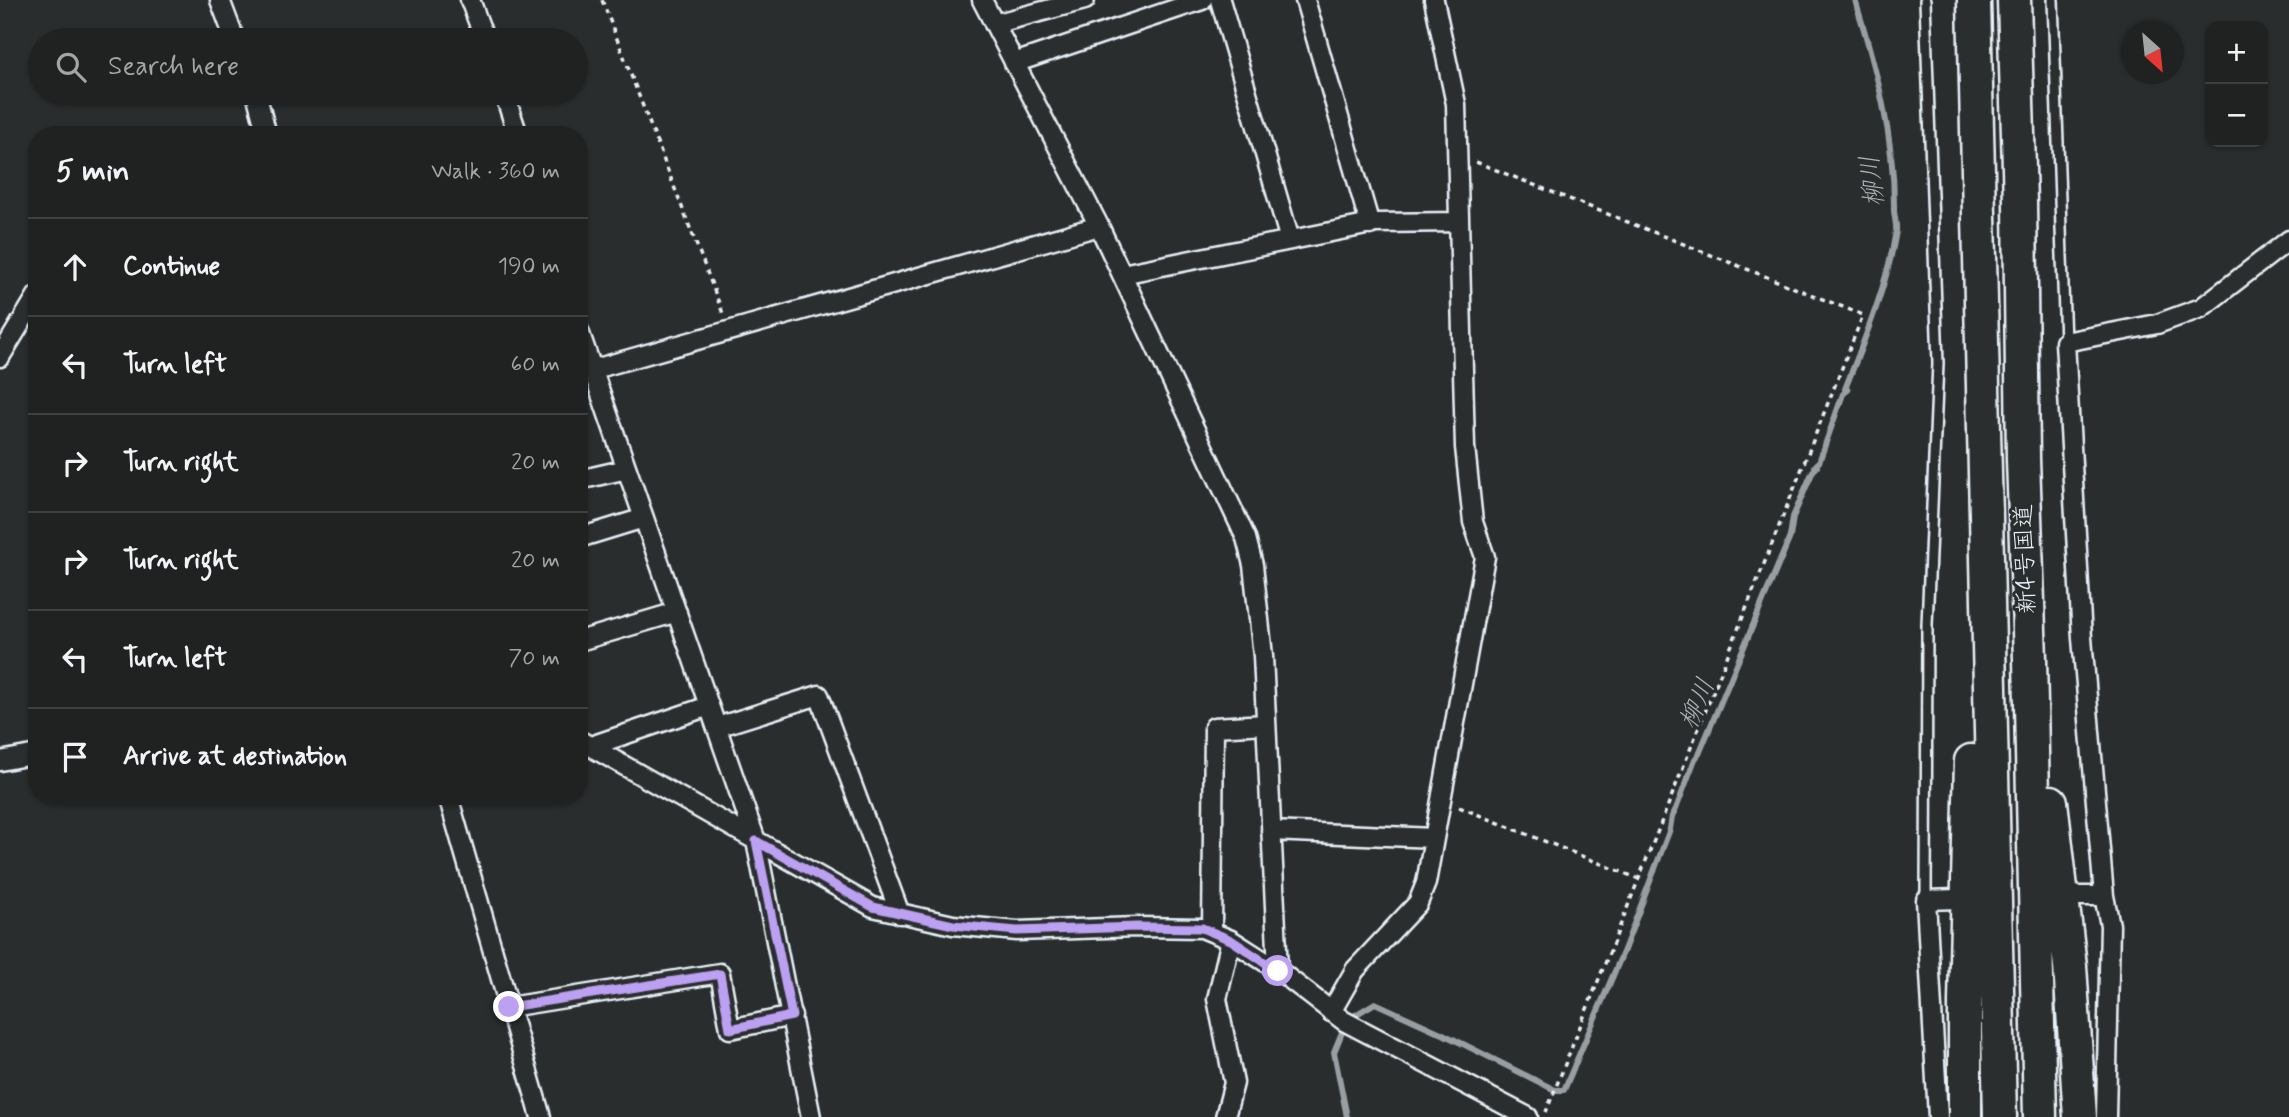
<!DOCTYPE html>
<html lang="en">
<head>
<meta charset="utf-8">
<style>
  body { margin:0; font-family:Mynerve,"Klee One",sans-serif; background:#2d2f2f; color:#f1f3f6 }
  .controls { position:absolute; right:21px; top:21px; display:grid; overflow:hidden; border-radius:14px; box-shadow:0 2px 5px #0004 }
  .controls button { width:63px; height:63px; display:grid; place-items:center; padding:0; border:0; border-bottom:2px solid #3d3f40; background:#202222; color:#f1f3f6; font:35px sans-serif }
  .compass { position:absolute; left:2121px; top:21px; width:63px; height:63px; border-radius:50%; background:#202222; box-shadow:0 2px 5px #0004; rotate:153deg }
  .stop { position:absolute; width:21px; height:21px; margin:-16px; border:5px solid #bca0f2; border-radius:50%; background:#fff }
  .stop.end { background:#bca0f2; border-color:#fff; box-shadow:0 2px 7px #0008 }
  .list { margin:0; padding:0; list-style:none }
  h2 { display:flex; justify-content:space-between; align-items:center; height:91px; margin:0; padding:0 28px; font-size:30px }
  h2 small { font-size:23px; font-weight:400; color:#a2a4a5 }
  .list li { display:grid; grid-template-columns:46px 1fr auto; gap:21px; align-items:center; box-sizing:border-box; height:98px; padding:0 28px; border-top:2px solid #3d3f40 }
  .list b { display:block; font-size:26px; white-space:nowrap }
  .list em { font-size:23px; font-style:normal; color:#a2a4a5 }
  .icon { flex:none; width:38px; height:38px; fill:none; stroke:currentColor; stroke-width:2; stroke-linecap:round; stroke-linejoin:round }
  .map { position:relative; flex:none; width:2289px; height:1117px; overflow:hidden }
  .search { position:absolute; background:#202222; box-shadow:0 2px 5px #0004; left:28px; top:28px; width:560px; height:77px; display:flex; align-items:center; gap:18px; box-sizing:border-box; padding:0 24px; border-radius:38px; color:#a2a4a5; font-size:26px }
  .panel { position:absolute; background:#202222; box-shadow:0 2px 5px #0004; left:28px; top:126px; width:560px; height:679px; border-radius:28px }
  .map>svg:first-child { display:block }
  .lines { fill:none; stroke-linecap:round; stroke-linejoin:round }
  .stream { stroke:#989fa3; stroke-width:6 }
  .lane-casing { stroke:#e8f1f8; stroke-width:14 }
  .street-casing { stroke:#e8f1f8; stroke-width:23 }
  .highway-casing { stroke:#e8f1f8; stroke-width:37 }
  .path { stroke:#e8f1f8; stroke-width:3.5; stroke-dasharray:5 5; stroke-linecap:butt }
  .lane { stroke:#2a2d2e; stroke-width:9 }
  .street { stroke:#2a2d2e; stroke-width:18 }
  .highway { stroke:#2a2d2e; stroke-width:32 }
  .route { stroke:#bca0f2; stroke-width:9 }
  .labels { text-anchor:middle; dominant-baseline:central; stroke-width:6; stroke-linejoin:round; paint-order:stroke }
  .street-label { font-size:24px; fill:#e8f1f8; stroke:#2a2d2e }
  .water-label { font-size:26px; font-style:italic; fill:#acb3b9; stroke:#2a2d2e }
</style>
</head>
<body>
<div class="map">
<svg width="2289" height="1117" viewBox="0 0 2289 1117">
  <rect width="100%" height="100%" fill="#2a2d2e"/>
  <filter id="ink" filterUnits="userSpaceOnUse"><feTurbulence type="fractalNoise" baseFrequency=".0143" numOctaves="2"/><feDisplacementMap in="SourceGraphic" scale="14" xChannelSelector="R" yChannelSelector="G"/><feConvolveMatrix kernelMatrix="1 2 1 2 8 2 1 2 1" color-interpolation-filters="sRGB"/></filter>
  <g filter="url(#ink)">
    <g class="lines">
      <path class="stream" d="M 1347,1117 L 1334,1052 L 1347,1020 L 1375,1003 L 1441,1033 L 1555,1090 L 1564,1090 L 1624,950 L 1670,829 L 1672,816 L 1676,809 L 1695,759 L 1699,754 L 1790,537 L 1793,517 L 1813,471 L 1817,467 L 1815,466 L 1819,462 L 1843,394 L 1848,390 L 1845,389 C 1865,338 1887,286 1896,231 C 1897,224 1894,217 1894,210 C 1895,139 1876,67 1855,0"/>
      <g class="lane-casing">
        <path id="lane" d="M 1925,0 L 1938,363 L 1927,625 L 1926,900
          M 2053,0 L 2065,342"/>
      </g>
      <g class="street-casing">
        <path id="street" d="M 220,0 L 235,40
          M 470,0 L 485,40
          M 982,0 L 1099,226 L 1246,538 L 1253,565 L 1263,656 L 1278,970
          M 1220,0 L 1290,240
          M 1305,0 L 1370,225
          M 994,24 L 1085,0
          M 1014,63 L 1202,0
          M 256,93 L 267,135
          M 504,93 L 518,135
          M 1122,274 L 1376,223 L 1459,222
          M 579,331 L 756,841 L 811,1117
          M 0,357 L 37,296
          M 591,370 L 1099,226
          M 579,480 L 627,469
          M 579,538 L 644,518
          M 579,641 L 677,612
          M 717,727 L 819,695 L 900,914
          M 579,740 L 873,907 L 953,925 L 1017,931 L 1137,927 L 1202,928 L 1231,940 L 1278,970 L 1344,1021 L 1528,1117
          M 591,746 L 709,706
          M 0,761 L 37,754
          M 448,796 L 541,1117
          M 1271,831 L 1434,838
          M 2076,896 L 2104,896
          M 1212,932 L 1214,727 L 1266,724
          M 509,1007 L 720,973 L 730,1029 L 792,1016
          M 1331,1012 L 1355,970 L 1418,903 L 1426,883 L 1485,557 L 1473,522 L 1465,447 L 1456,104 L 1434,0
          M 1225,1117 L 1234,1083 L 1217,999 L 1231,940
          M 1938,1117 L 1926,900 L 1958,899
          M 2106,1117 L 2110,925 L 2104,896 L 2082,638 L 2065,342 L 2157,324 L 2201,308 L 2289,240"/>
      </g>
      <g class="highway-casing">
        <path id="highway" d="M 1974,0 L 2000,1117
          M 2014,0 L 2020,202 L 2023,459 L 2030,659 L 2040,1117
          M 2051,802 L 2070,966 L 2080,1117
          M 1965,1117 L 1965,1002 L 1971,761"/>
      </g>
      <path class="path" d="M 602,0 L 724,316
        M 1476,162 L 1863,315 L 1546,1112
        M 1459,807 L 1639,879"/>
      <use href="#lane" class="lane"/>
      <use href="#street" class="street"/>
      <use href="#highway" class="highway"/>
    </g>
  </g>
  <g class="lines" filter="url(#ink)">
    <path class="route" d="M 509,1007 L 720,974 L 730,1029 L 792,1016 L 756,841 L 873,907 L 953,925 L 1017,931 L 1137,927 L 1202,928 L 1231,940 L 1278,971"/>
  </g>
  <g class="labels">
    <g class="street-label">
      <text transform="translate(2026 559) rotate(-92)">新4号国道</text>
    </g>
    <g class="water-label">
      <text transform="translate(1873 181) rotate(-96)">柳川</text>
      <text transform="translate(1698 704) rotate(-67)">柳川</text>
    </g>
  </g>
</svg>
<div class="controls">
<button>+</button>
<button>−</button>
</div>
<svg class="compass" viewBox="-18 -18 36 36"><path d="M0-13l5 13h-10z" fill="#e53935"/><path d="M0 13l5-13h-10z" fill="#a2a4a5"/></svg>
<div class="stop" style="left:1278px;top:971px"></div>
<div class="stop end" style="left:509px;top:1007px"></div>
<div class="search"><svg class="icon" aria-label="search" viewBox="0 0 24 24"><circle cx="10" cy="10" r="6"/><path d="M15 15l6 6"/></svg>Search here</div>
<section class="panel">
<h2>5 min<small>Walk · 360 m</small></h2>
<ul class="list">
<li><svg class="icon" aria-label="ahead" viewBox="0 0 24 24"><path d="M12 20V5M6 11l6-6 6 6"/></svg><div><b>Continue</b></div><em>190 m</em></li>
<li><svg class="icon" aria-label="left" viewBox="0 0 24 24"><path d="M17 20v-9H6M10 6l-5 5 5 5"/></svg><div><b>Turn left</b></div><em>60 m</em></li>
<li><svg class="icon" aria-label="right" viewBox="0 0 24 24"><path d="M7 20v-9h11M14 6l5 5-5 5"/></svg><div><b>Turn right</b></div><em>20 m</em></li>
<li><svg class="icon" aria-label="right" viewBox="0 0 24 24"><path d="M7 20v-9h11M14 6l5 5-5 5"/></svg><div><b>Turn right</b></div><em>20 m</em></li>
<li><svg class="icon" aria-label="left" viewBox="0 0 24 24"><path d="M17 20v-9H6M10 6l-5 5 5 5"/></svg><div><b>Turn left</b></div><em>70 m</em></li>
<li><svg class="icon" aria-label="arrive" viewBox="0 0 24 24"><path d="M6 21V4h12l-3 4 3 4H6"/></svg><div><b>Arrive at destination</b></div></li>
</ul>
</section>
</div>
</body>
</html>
